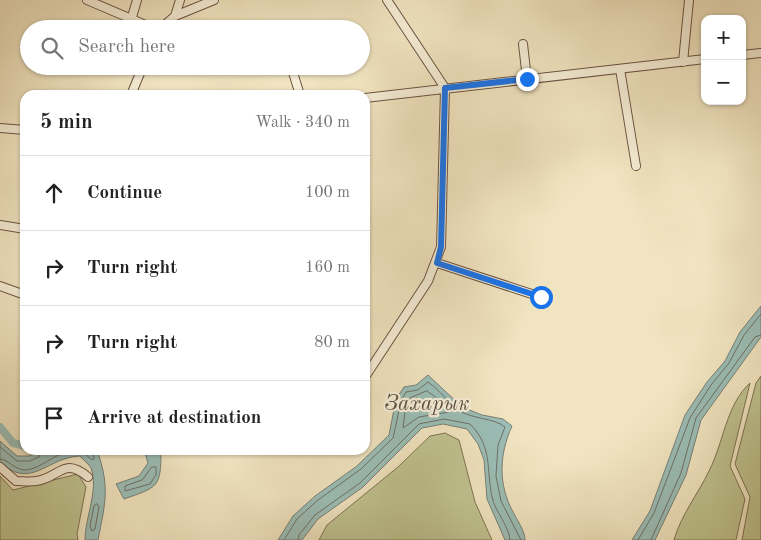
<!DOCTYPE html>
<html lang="en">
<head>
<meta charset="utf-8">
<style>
  body { margin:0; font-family:"Old Standard TT",serif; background:#f2f2f2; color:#222 }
  .controls { position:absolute; right:15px; top:15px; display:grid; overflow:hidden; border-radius:10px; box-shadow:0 1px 4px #0004 }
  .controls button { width:45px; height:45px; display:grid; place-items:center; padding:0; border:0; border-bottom:1px solid #e0e0e0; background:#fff; color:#222; font:25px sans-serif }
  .stop { position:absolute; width:15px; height:15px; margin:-11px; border:4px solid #1a73e8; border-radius:50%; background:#fff }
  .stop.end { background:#1a73e8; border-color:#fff; box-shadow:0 1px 5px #0008 }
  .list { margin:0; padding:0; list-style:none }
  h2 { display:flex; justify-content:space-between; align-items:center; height:65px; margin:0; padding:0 20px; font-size:21px }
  h2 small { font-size:16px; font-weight:400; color:#767676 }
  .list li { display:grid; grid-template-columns:32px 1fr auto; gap:15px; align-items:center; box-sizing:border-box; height:75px; padding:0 20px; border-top:1px solid #e0e0e0 }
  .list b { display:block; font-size:19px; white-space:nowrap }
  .list em { font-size:16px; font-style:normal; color:#767676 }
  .icon { flex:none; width:28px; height:28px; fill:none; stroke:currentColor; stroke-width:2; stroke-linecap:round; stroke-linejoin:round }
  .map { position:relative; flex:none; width:761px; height:540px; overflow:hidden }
  .search { position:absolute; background:#fff; box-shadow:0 1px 4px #0004; left:20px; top:20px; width:350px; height:55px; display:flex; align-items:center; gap:12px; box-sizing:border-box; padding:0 18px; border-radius:28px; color:#767676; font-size:19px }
  .panel { position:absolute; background:#fff; box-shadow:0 1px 4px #0004; left:20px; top:90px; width:350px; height:365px; border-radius:15px }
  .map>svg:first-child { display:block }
  .green { fill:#bfc390; stroke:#807254 }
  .water { fill:#9bbeb7; stroke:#778077 }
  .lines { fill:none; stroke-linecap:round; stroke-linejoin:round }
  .shore { stroke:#6e7067; stroke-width:1 }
  .canal { stroke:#9bbeb7; stroke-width:8 }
  .minor-casing { stroke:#6c5342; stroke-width:10 }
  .minor { stroke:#f6eed7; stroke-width:8 }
  .route { stroke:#1a73e8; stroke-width:6 }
  .labels { text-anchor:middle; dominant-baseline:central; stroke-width:4.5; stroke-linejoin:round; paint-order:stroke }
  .water-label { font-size:21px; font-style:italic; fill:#5b5147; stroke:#f6eed7 }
</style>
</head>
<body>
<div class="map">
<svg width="761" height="540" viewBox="0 0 761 540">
  <rect width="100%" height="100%" fill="#f1e5c1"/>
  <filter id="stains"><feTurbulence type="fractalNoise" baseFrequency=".004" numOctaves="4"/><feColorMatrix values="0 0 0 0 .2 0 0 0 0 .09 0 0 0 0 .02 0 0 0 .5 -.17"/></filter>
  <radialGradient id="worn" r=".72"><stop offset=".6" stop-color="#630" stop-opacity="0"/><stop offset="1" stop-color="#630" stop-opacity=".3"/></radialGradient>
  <path class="green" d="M 761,376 L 761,540 L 742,540 L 750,497 L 735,464 L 756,383 Z
    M 750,383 L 730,466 L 745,499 L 736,540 L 674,540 C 681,515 698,494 709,471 C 724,442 726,405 750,383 Z
    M 445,433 L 459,440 L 475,502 L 492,540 L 319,540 L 327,525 L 398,467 L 430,436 Z
    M 78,474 L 86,487 L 77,534 L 78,540 L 0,540 L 0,476 L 13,490 Z"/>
  <path class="water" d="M 761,306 L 761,337 L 701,420 L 686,475 L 655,540 L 632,540 L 650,511 L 685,415 L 707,382 L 725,361 L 740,332 Z
    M 428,375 L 462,407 L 482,415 L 503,419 L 512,426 C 499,455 498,484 513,512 C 517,520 525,531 525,540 L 505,540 L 487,499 L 484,460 L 478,444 L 467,429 L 443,424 L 422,428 L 363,487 L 318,519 L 302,540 L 278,540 L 293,516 L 315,496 L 357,466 L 389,435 L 396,399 L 404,387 L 416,385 Z
    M 0,441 L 17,456 L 29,456 L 43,450 L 95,450 L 98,453 C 110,488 105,504 98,540 L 85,540 C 85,517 99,490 91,468 C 89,464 83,460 80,456 C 47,457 31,491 0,462 Z
    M 135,450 L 161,450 C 161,488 158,487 124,499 L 116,484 L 139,476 L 148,463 L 145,453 Z"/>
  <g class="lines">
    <path class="shore" d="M 427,391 L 445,404 L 449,412 L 419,417 L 403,428 L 406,404 L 410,398 Z
      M 0,447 L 17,461 L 30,461 L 39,457 L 42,450
      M 0,459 C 9,460 14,469 24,470 C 42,470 60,447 80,451 C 85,452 88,458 93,460 L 94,458 L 92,450
      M 152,467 L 156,467 L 156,475 L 150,484 L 125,491 L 125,486 L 142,480 Z
      M 97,504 L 99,507 L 95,529 L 92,531 L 90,526 L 94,506 Z
      M 284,540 L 297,519 L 318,500 L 361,469 L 393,438 L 401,401 L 406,392 L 418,390 L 428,382 C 440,390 450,405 460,411 C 473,419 494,418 505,427 L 498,445 L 496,476 L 501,501 L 521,540
      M 298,540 L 299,535 L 315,515 L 360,483 L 419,424 L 444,419 L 470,424 C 493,447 486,469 492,497 C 495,512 509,525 510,540
      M 638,540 L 654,513 L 690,418 L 711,385 L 729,363 L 744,335 L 761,314
      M 651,540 L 681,473 L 696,418 L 755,337 L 761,335"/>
    <path class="canal" d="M 0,427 L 13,443 L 25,446"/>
    <g class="minor-casing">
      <path id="minor" d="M 87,0 L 155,29
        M 175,16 L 180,0
        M 132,17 L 137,0
        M 160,29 L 175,16 L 214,0
        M 523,44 L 527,79
        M 742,55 L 761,53
        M 683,62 L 689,0
        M 291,66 L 300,95
        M 620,69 L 636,166
        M 131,95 L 143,66
        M 365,98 L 705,59
        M 0,128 L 25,130
        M 0,225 L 25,229
        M 437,263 L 541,297
        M 0,286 L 25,295
        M 365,377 L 428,281 L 441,247 L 445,88 L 387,0
        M 0,467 L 16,481 C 22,481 30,482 36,481 C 60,478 63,456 88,477"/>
    </g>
    <use href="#minor" class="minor"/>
  </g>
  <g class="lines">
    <path class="route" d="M 527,79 L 445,88 L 441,247 L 437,263 L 541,297"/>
  </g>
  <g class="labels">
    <g class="water-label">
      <text x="427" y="404">Захарык</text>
    </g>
  </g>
  <rect width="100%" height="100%" filter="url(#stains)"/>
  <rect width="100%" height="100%" fill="url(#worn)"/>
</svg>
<div class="controls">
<button>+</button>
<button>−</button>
</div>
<div class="stop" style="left:541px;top:297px"></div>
<div class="stop end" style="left:527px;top:79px"></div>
<div class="search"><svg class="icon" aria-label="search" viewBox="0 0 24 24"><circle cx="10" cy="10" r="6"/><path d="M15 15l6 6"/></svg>Search here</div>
<section class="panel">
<h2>5 min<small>Walk · 340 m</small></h2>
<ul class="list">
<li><svg class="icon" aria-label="ahead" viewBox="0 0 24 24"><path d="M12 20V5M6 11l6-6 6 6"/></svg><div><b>Continue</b></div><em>100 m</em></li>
<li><svg class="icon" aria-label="right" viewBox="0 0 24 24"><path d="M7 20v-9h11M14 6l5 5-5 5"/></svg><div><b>Turn right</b></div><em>160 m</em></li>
<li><svg class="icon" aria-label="right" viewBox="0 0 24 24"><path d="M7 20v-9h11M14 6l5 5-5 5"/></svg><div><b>Turn right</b></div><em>80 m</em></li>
<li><svg class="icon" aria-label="arrive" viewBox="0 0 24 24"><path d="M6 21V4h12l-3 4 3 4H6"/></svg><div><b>Arrive at destination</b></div></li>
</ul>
</section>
</div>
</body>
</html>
